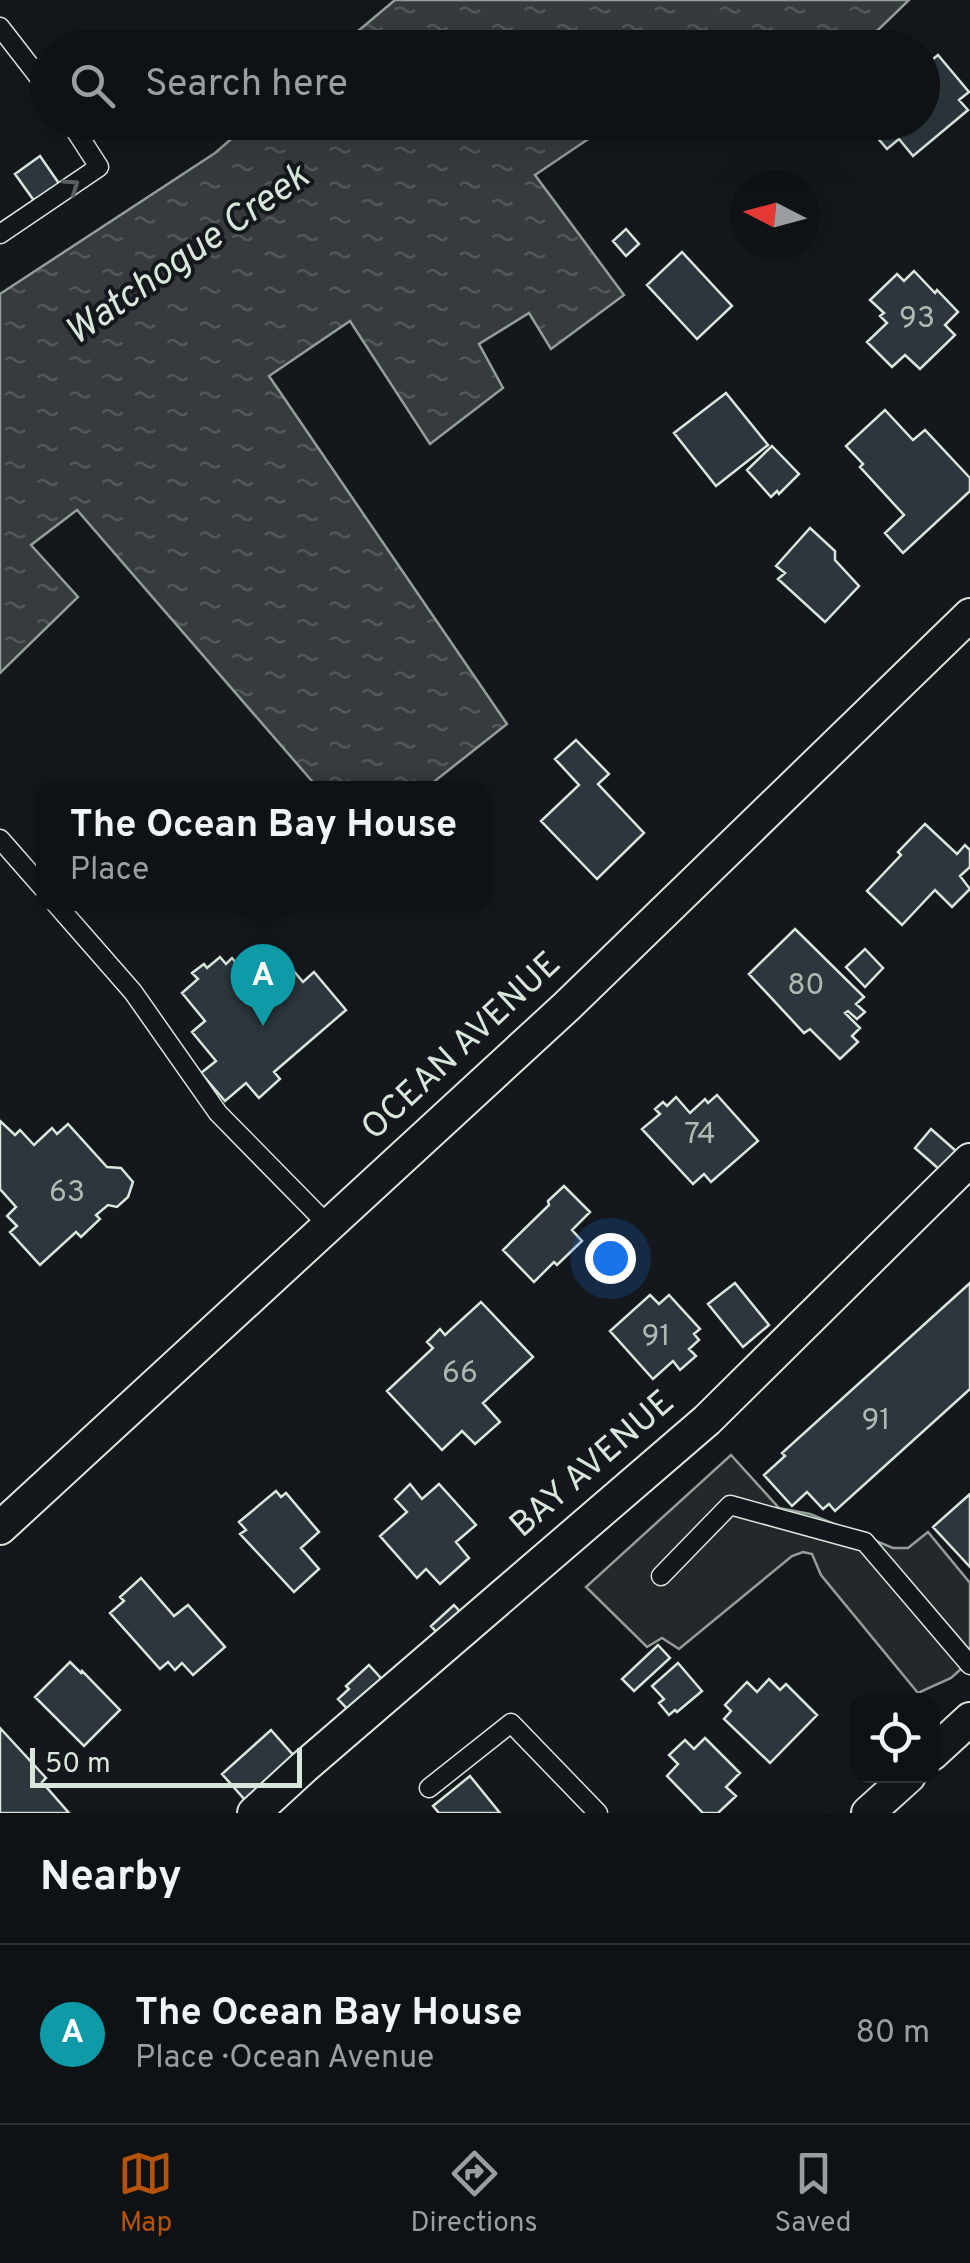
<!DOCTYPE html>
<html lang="en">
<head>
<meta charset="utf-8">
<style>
  body { margin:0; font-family:Overpass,sans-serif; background:#181b1e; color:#f1f3f6 }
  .controls { position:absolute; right:30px; bottom:30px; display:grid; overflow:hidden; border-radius:20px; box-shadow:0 10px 40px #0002 }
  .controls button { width:90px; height:90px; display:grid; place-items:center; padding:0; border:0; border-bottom:2px solid #2f3234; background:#0f1215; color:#f1f3f6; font:50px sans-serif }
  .compass { position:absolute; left:730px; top:170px; width:90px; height:90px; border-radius:50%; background:#0f1215; box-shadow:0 10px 40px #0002; rotate:276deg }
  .scale { position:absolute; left:30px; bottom:25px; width:272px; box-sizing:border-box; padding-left:10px; border:5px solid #d8e6dc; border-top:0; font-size:28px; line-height:35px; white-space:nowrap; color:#d8e6dc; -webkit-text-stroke:8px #14181c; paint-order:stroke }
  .you { position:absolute; left:610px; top:1258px; width:35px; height:35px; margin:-25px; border:8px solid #fff; border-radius:50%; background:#1a73e8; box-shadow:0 0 0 15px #1a73e833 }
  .badge { display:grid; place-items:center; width:65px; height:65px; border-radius:50%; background:#b45309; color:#fff; font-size:32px; font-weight:700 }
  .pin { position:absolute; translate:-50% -82px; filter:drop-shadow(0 2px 5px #0008) }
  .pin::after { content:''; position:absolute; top:52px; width:35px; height:30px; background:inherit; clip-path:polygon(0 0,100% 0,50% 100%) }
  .popup { position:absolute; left:36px; top:781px; width:455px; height:130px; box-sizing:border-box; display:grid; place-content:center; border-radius:20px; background:#0f1215; filter:drop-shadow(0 2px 8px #0005); font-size:32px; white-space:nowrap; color:#9b9ea0 }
  .popup b { font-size:38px; color:#f1f3f6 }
  .popup::after { content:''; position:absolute; left:50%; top:100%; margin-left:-20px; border:20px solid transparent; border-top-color:#0f1215 }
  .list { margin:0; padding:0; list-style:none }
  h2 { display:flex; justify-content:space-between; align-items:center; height:130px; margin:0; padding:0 40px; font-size:42px }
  h2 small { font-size:32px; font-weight:400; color:#9b9ea0 }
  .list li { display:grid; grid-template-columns:65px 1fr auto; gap:30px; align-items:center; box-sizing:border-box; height:180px; padding:0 40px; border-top:2px solid #2f3234 }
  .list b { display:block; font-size:38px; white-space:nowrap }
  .list p { margin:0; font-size:32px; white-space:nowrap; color:#9b9ea0 }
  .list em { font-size:32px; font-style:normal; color:#9b9ea0 }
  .icon { flex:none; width:55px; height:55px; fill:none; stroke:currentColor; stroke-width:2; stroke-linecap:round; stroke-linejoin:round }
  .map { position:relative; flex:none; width:970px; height:1813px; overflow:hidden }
  .search { position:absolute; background:#0f1215; box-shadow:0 10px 40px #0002; left:30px; right:30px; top:30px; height:110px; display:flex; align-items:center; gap:25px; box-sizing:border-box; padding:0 35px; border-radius:55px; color:#9b9ea0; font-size:38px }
  .sheet { height:310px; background:#0f1215 }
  nav { display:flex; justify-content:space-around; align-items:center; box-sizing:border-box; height:140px; border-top:2px solid #2f3234; background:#0f1215; font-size:28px; color:#9b9ea0 }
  nav a { display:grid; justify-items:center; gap:5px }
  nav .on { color:#b45309 }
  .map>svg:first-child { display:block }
  .parking { fill:#24282b; stroke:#939e99; stroke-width:2.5 }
  .water { fill:url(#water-ripples); stroke:#939e99; stroke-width:2.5 }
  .building { fill:#2c363c; stroke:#d8e6dc; stroke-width:2.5 }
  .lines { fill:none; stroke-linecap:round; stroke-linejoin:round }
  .lane-casing { stroke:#d8e6dc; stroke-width:21 }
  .street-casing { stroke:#d8e6dc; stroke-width:36 }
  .lane { stroke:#14181c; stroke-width:18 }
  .street { stroke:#14181c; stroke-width:32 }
  .oneway { stroke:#59605f }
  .labels { text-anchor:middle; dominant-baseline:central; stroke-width:8; stroke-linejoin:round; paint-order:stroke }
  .number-label { font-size:30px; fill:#adbab4 }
  .street-label { font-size:35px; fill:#d8e6dc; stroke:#14181c }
  .water-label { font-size:38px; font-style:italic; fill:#d8e6dc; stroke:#14181c }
</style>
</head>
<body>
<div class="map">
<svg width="970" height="1813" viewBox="0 0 970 1813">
  <defs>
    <pattern id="water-ripples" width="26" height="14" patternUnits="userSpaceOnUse" patternTransform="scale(2.5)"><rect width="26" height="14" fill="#363b3e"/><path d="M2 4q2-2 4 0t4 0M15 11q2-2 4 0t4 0" fill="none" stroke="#525759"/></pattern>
  </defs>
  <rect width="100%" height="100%" fill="#14181c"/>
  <path class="parking" d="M 731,1455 L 779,1508 L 810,1514 L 893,1548 L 908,1548 L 928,1532 L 970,1583 L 970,1661 L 951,1678 L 918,1693 L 821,1575 L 812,1554 L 803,1552 L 792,1556 L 679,1649 L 662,1638 L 647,1647 L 586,1587 Z"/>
  <path class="water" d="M 395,0 L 909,0 L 878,30 L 845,47 L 339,47 Z
    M 251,122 L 612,123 L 535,175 L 624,295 L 551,349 L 529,313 L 479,344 L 503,388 L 430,444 L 350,321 L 269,376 L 507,724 L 426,788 L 318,788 L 77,510 L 31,545 L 78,597 L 0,673 L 0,294 L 215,153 Z"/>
  <path class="building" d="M 938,55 L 969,92 L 959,100 L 968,110 L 913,156 L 899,139 L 887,149 L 876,136 L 887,126 L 884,122 L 922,122 L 922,61 L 924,59 L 928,63 Z
    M 40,156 L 60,185 L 35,202 L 15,174 Z
    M 626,229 L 639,244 L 626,256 L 613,241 Z
    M 682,252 L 732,306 L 697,339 L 647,285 Z
    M 914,271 L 935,293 L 937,290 L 958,312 L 945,325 L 955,335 L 920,369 L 905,355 L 892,367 L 867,342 L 887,323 L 880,316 L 884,313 L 870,300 L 897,274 L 904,281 Z
    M 726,393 L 768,445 L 716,486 L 674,433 Z
    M 885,410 L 913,440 L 925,430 L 970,478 L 970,491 L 903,553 L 885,533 L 904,515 L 860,467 L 863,464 L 846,446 Z
    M 772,446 L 799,474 L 779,494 L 777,491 L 771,497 L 747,470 Z
    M 810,528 L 835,551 L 835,560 L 859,586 L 825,622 L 778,579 L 785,573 L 776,566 Z
    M 576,740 L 609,774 L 598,784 L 644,833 L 597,879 L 541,821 L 579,785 L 555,759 Z
    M 925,824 L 957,854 L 965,845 L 970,850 L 970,867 L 960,876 L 970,889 L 952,907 L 935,890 L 902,925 L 867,891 L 901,855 L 898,852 Z
    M 795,929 L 864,997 L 856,1004 L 865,1012 L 857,1019 L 848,1011 L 845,1013 L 860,1028 L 852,1036 L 858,1042 L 840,1059 L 810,1029 L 804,1033 L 749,974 Z
    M 865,949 L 883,968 L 865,987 L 846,967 Z
    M 220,957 L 226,964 L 232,958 L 247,976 L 242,981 L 247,987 L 282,957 L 303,982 L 314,972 L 346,1010 L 274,1072 L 280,1079 L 259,1098 L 246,1083 L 225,1101 L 201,1073 L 216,1061 L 192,1032 L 205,1021 L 182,993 L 198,979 L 192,973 L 204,964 L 207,968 Z
    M 717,1095 L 758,1141 L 711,1182 L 704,1174 L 693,1184 L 642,1129 L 660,1114 L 655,1109 L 663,1102 L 667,1106 L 676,1097 L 690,1113 L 705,1099 L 708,1103 Z
    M 0,1121 L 15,1135 L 20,1130 L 34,1145 L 52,1128 L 57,1134 L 68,1124 L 107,1167 L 121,1168 L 133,1182 L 128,1197 L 117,1207 L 108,1205 L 96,1215 L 100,1219 L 81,1237 L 76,1232 L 40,1265 L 10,1232 L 17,1226 L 7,1216 L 16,1207 L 0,1189 Z
    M 931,1129 L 956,1151 L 940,1170 L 915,1148 Z
    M 564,1186 L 590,1212 L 572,1230 L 582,1241 L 557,1265 L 554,1262 L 534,1282 L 503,1250 L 549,1205 L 548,1201 Z
    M 735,1283 L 769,1325 L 743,1347 L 708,1304 Z
    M 970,1283 L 970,1389 L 835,1511 L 829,1504 L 823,1509 L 807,1492 L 792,1506 L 764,1475 L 785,1456 L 782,1453 Z
    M 650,1295 L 659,1304 L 669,1295 L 700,1329 L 694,1334 L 699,1340 L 689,1349 L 696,1356 L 680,1370 L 673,1361 L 653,1379 L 610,1331 Z
    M 481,1302 L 533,1357 L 483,1403 L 500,1422 L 475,1444 L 462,1431 L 442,1450 L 387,1391 L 433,1348 L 427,1342 L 440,1329 L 445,1335 Z
    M 410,1484 L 422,1499 L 439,1484 L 476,1525 L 456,1542 L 469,1558 L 440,1584 L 426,1569 L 417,1578 L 380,1536 L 407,1512 L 395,1499 Z
    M 276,1491 L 281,1497 L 286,1493 L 319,1532 L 301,1548 L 319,1569 L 294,1592 L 240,1534 L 246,1530 L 239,1522 Z
    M 970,1494 L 970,1567 L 933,1527 Z
    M 141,1578 L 174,1616 L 188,1605 L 225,1647 L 193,1675 L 182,1663 L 175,1670 L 168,1662 L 160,1669 L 110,1613 L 124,1601 L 120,1597 Z
    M 454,1605 L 464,1616 L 441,1637 L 431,1626 Z
    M 658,1645 L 670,1658 L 634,1691 L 622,1679 Z
    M 70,1662 L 81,1673 L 82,1671 L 120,1710 L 84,1746 L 35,1697 Z
    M 678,1663 L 702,1691 L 677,1712 L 675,1710 L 669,1715 L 659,1703 L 664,1699 L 652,1686 Z
    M 369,1665 L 389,1687 L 356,1718 L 338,1699 L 349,1689 L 346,1686 Z
    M 769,1679 L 780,1690 L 786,1684 L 817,1715 L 770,1763 L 724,1719 L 731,1711 L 725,1705 L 747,1682 L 757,1692 Z
    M 0,1728 L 46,1778 L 42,1782 L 69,1813 L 0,1813 Z
    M 271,1730 L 302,1765 L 253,1809 L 222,1774 Z
    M 705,1738 L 740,1773 L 726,1787 L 736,1796 L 718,1813 L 703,1813 L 667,1776 L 678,1764 L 669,1755 L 685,1740 L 694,1749 Z
    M 470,1776 L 500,1813 L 439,1813 L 433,1806 Z"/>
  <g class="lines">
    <g class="lane-casing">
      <path id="lane" d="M 0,27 L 48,89
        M 0,234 L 99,167 L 70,122
        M 0,839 L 43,888
        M 56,904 L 133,992 L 218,1113 L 328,1225
        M 661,1576 L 730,1505 L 865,1542 L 970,1665
        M 429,1788 L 511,1723 L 598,1813"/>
    </g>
    <g class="street-casing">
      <path id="street" d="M 0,1528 L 567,1006 L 970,615
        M 932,1754 L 970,1719
        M 254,1813 L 304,1767 L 707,1420 L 970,1160
        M 868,1813 L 909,1776"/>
    </g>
    <use href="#lane" class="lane"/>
    <use href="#street" class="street"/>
  </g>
  <defs><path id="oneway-chevron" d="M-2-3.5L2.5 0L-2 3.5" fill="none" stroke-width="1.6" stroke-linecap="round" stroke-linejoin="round" transform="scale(2.5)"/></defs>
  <use class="oneway" href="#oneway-chevron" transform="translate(72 186) rotate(-34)"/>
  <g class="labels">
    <g class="number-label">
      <text x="917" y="319">93</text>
      <text x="806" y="986">80</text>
      <text x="700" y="1135">74</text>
      <text x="67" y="1193">63</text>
      <text x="656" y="1337">91</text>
      <text x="460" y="1374">66</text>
      <text x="876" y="1421">91</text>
    </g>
    <g class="street-label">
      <text transform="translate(462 1047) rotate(-43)">OCEAN AVENUE</text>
      <text transform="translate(593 1465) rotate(-41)">BAY AVENUE</text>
    </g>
    <g class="water-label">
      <text transform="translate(188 256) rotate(-35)">Watchogue Creek</text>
    </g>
  </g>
</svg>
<div class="controls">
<button><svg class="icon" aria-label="locate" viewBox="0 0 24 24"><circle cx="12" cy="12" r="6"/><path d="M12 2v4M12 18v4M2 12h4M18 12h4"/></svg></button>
</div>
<svg class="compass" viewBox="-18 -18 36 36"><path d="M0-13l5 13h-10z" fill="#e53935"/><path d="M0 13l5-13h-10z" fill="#9b9ea0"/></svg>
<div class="scale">50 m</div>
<div class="you"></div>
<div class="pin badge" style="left:263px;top:1026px;background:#0f9aa8">A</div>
<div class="popup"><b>The Ocean Bay House</b>Place</div>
<div class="search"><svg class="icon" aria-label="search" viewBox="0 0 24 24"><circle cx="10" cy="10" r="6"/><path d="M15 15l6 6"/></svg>Search here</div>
</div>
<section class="sheet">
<h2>Nearby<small></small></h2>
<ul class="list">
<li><span class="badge" style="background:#0f9aa8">A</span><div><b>The Ocean Bay House</b><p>Place · Ocean Avenue</p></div><em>80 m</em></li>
</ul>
</section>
<nav>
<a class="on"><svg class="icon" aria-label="map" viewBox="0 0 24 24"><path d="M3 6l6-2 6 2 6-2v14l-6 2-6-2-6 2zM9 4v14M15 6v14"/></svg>Map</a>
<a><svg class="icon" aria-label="directions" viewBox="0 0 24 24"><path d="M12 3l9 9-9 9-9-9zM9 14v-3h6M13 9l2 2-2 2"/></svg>Directions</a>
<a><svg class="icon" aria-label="saved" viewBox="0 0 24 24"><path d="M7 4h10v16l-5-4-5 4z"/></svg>Saved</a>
</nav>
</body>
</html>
